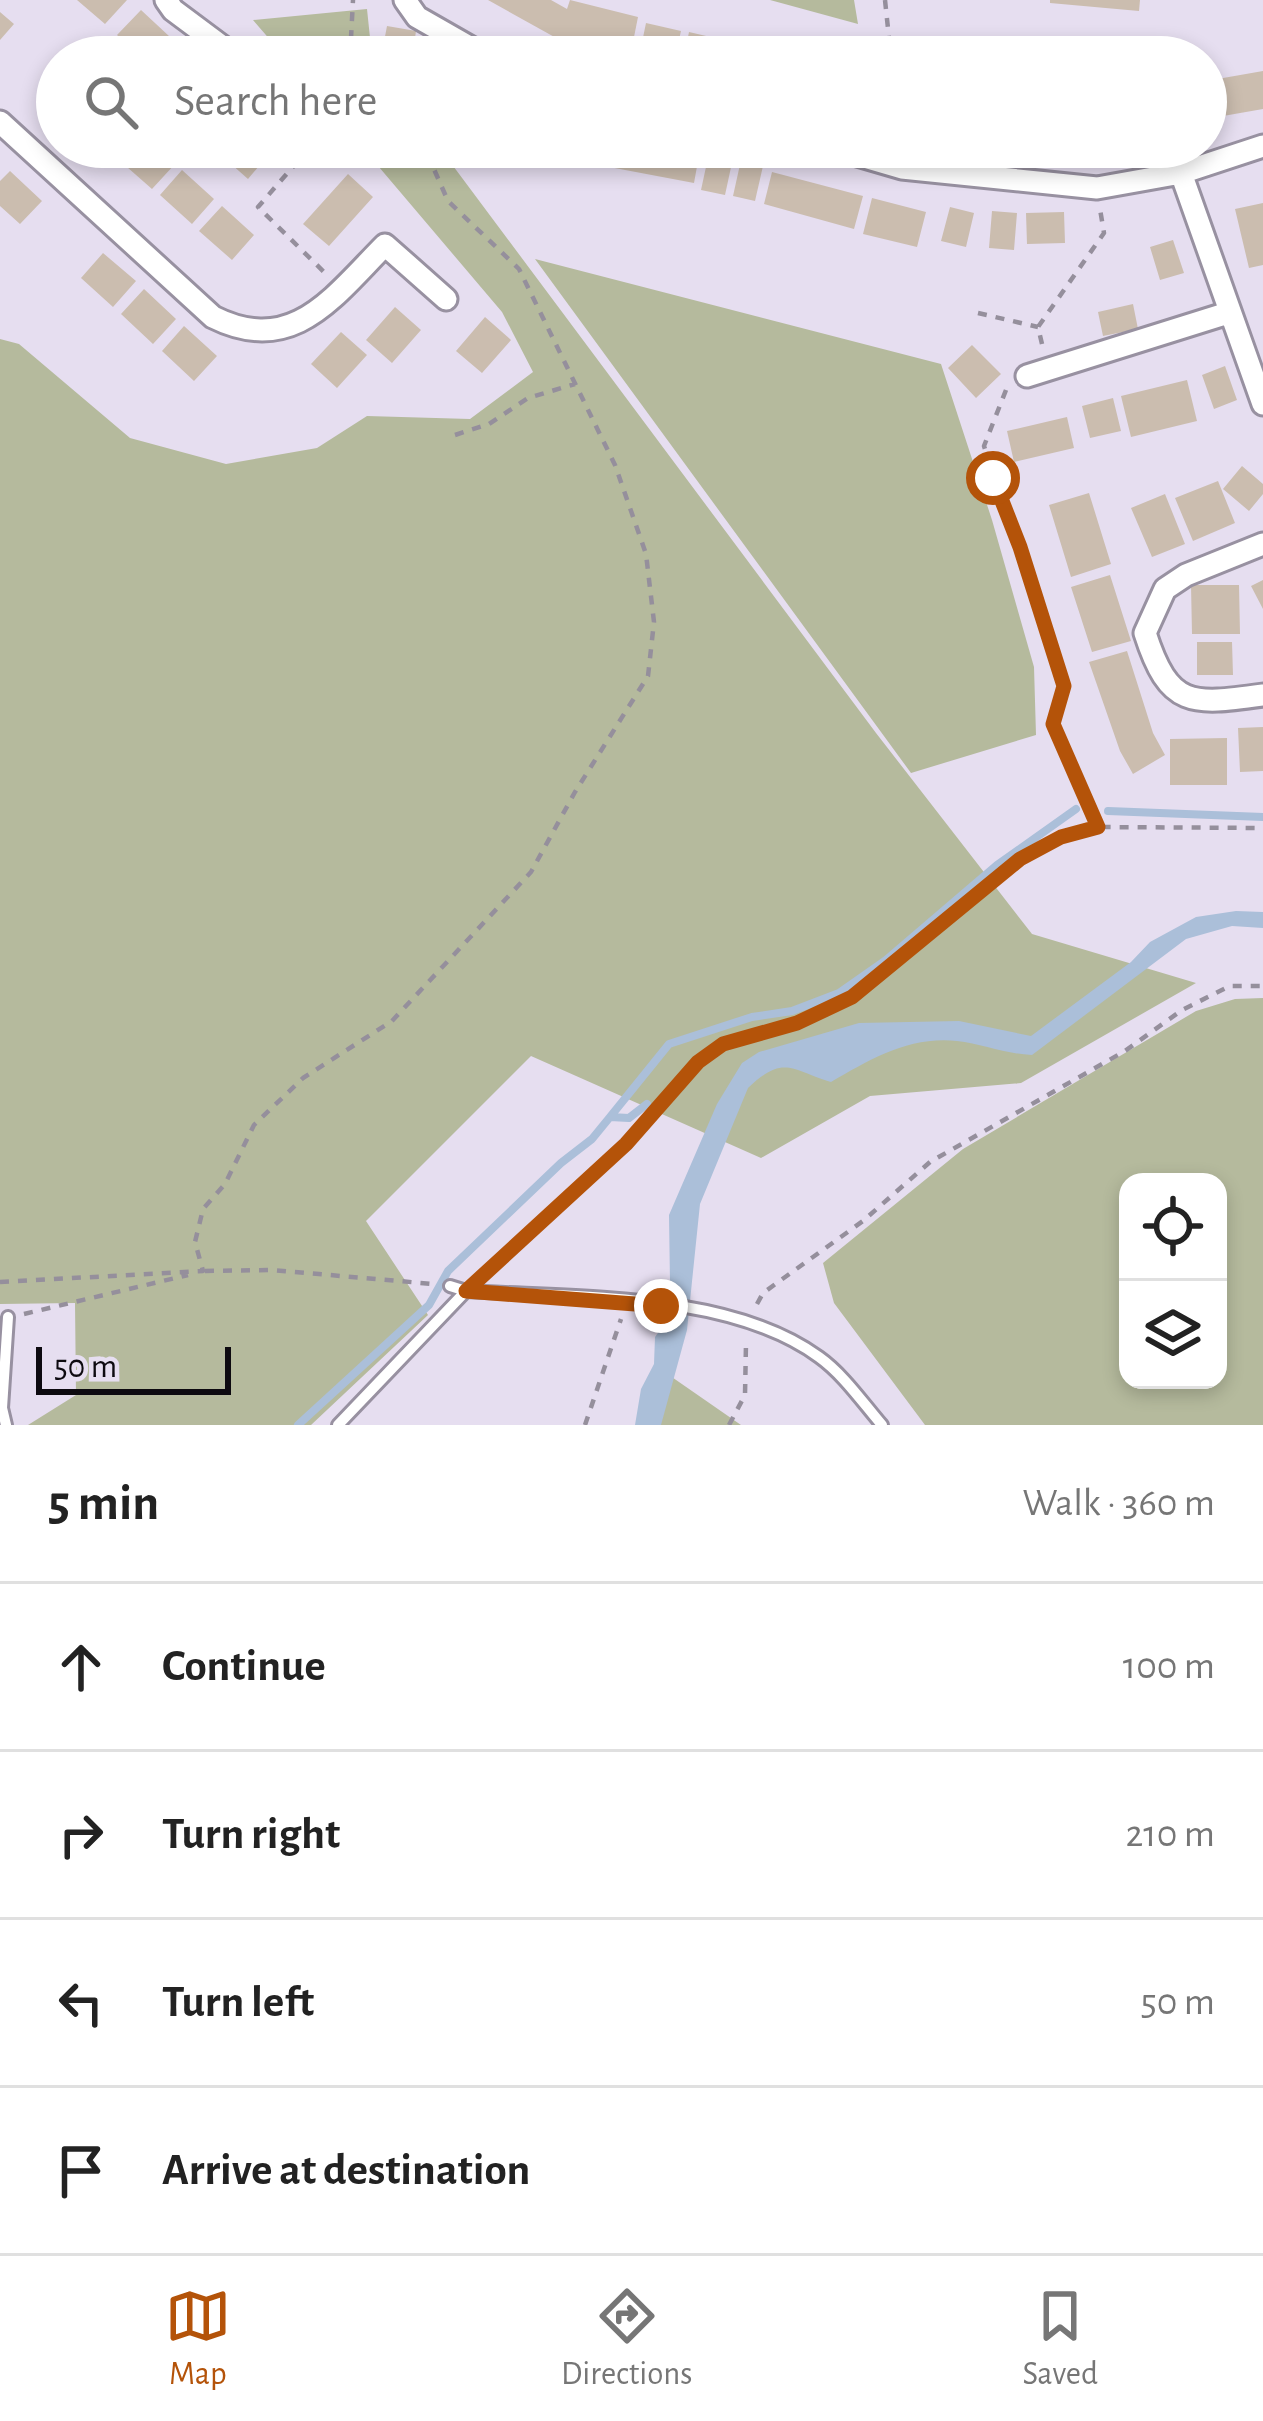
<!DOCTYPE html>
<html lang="en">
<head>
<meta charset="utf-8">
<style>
  body { margin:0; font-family:"Alegreya Sans",sans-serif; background:#f2f2f2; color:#222 }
  .controls { position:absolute; right:36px; bottom:36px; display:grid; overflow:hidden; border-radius:24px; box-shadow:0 6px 18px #0003 }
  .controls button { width:108px; height:108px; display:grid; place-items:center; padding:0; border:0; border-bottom:3px solid #e0e0e0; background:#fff; color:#222; font:60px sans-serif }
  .scale { position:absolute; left:36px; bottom:30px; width:195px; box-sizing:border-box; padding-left:12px; border:6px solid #0d0a10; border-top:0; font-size:33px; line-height:42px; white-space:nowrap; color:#0d0a10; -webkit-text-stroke:9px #e6def0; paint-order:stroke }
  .stop { position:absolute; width:36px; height:36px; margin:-27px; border:9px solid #b45309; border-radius:50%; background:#fff }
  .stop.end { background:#b45309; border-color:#fff; box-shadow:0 3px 12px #0008 }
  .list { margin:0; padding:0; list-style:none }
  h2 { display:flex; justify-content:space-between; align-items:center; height:156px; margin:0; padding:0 48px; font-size:51px }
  h2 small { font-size:39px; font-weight:400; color:#767676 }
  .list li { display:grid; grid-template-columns:78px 1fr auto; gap:36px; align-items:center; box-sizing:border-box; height:168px; padding:0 48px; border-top:3px solid #e0e0e0 }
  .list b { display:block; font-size:45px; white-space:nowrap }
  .list em { font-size:39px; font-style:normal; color:#767676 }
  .icon { flex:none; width:66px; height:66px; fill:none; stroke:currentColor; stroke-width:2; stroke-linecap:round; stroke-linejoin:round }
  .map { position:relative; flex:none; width:1263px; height:1425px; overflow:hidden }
  .search { position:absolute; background:#fff; box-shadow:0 6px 18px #0003; left:36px; right:36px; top:36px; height:132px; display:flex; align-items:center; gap:30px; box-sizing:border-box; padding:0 42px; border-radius:66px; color:#767676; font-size:45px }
  .sheet { height:828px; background:#fff }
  nav { display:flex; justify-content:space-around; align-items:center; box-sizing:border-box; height:168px; border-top:3px solid #e0e0e0; background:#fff; font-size:33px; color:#767676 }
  nav a { display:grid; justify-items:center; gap:6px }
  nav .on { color:#b45309 }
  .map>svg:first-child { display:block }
  .green { fill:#b5ba9d; fill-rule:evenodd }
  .water { fill:#abbfd9 }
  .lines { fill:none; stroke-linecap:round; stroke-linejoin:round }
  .stream { stroke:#abbfd9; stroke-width:8 }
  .building { fill:#cbbdaf }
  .lane-casing { stroke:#9891a1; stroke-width:16 }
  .street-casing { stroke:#9891a1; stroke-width:27 }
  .path { stroke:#958f9c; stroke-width:4.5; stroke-dasharray:9 9; stroke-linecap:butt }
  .lane { stroke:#fff; stroke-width:10 }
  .street { stroke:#fff; stroke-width:21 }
  .route { stroke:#b45309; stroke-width:15 }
</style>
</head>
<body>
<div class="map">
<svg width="1263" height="1425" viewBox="0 0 1263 1425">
  <rect width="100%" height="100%" fill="#e6def0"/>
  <path class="green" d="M 770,0 L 854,0 L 858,24 Z
    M 367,9 L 372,57 L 285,57 L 253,20 Z
    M 362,147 L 439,147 L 876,733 L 1032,934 L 1196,983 L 1021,1083 L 870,1096 L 761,1158 L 531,1056 L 366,1221 L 428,1315 L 311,1425 L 28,1425 L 76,1395 L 75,1303 L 0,1304 L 0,339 L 19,344 L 130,438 L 226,464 L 317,448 L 367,416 L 470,419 L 533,372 L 502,312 Z
    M 535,259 L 941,364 L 992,520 L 1034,667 L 1036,735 L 911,773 Z
    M 1263,998 L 1263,1425 L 925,1425 L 834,1303 L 823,1263 L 963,1149 L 1196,1011 L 1235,999 ZM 1128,1182 L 1218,1182 L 1218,1380 L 1128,1380 Z
    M 666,1373 L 741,1425 L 638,1425 Z"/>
  <path class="water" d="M 1236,911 L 1263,912 L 1263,928 L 1232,926 L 1186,939 L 1032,1055 C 1006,1054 982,1044 957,1041 C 909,1036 871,1059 831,1082 C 791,1070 784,1054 748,1088 L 700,1204 L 687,1330 L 661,1425 L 635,1425 L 641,1389 L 654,1364 L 655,1337 L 666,1322 L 670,1283 L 669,1215 L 717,1104 L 742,1063 L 759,1052 L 859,1023 L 959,1021 L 1031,1036 L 1131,962 L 1150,942 L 1196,917 Z"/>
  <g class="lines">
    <path class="stream" d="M 1108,811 L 1263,817
      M 610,1117 L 669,1044 L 752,1017 L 792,1011 L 839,993 L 886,960 L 997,865 L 1076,809
      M 298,1425 L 429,1305 L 448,1271 L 561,1163 L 592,1139 L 610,1117 L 629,1118 L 647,1104"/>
  </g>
  <path class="building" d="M 77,0 L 127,0 L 105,24 Z
    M 488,0 L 551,0 L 567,9 L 570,0 L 638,17 L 630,57 L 558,39 Z
    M 1050,0 L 1140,0 L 1139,11 L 1050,3 Z
    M 141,10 L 184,50 L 177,57 L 140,57 L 117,35 Z
    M 0,12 L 14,24 L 0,40 Z
    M 646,23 L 681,31 L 675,57 L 639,57 Z
    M 387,26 L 416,31 L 413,52 L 383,47 Z
    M 689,32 L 749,46 L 747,57 L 684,57 Z
    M 1263,71 L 1263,109 L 1206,119 L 1206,81 Z
    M 131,147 L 156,147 L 175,164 L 152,189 L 119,160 Z
    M 229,147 L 275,147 L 248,179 L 222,156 Z
    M 557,147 L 598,147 L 596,157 Z
    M 608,147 L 700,150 L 694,183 L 604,166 Z
    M 709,153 L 733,158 L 725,195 L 701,190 Z
    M 741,160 L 763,166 L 755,201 L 733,196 Z
    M 182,170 L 214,199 L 192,224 L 160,195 Z
    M 10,171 L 42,201 L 20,224 L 0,206 L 0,181 Z
    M 772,172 L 863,196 L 854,229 L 764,204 Z
    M 348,174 L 373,197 L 329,246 L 303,224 Z
    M 872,198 L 926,212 L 917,247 L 863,234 Z
    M 1263,203 L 1263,265 L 1249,268 L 1235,209 Z
    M 222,206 L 254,235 L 232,260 L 199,231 Z
    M 950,207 L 974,213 L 966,247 L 941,241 Z
    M 992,211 L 1017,213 L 1014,250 L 989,248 Z
    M 1064,212 L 1065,243 L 1027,244 L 1026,213 Z
    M 1173,240 L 1184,273 L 1160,280 L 1150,247 Z
    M 103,253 L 136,281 L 113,307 L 81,278 Z
    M 144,289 L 176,319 L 153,344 L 121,314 Z
    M 1133,304 L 1138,329 L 1103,336 L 1098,312 Z
    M 395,307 L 421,330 L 392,363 L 366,340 Z
    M 485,317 L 511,340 L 482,373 L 456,351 Z
    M 184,326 L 217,356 L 194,381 L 162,351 Z
    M 341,332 L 367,355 L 337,388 L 311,364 Z
    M 972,345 L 1001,374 L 976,398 L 948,368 Z
    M 1225,366 L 1237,400 L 1214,409 L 1202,375 Z
    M 1187,380 L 1197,421 L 1131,437 L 1121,396 Z
    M 1113,398 L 1121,431 L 1090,438 L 1082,406 Z
    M 1067,417 L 1074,448 L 1014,462 L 1007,431 Z
    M 1242,466 L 1263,484 L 1263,494 L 1249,511 L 1223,489 Z
    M 1218,481 L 1235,523 L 1193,541 L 1175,498 Z
    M 1089,493 L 1111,564 L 1071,577 L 1049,505 Z
    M 1165,494 L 1185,544 L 1152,557 L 1131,508 Z
    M 1110,575 L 1131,641 L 1092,652 L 1071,587 Z
    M 1263,580 L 1263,609 L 1251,586 Z
    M 1191,585 L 1239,585 L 1240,634 L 1192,634 Z
    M 1197,642 L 1232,642 L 1233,675 L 1197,675 Z
    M 1127,651 L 1153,733 L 1165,755 L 1133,774 L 1120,751 L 1089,662 Z
    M 1263,727 L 1263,771 L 1240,772 L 1238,728 Z
    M 1227,738 L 1227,785 L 1170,785 L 1170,739 Z"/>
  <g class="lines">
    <g class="lane-casing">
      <path id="lane" d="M 450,1286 L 466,1291 C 574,1298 729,1291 819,1357 C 843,1374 863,1403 882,1425
        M 6,1425 L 2,1408 L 8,1317
        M 338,1425 L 466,1291"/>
    </g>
    <g class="street-casing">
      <path id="street" d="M 166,0 L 173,10 L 236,57
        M 405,0 L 417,17 L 487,57
        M 0,122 L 213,317 C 293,357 333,297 385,245 L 446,299
        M 830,147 L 902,168 L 1097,188 L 1181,173 L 1263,146
        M 1181,173 L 1263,404
        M 1027,376 L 1228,313
        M 1263,544 L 1186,575 L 1165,589 L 1145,633 C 1169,708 1191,705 1263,695"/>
    </g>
    <path class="path" d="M 885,0 L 891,57
      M 350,57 L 353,0
      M 310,147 L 258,207 L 324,272
      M 978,313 L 1038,327
      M 1042,344 L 1038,327 L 1104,233 L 1100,209
      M 1006,390 L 984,446 L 1064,686 L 1053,725 L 1098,827
      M 455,435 L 489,424 L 528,398 L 575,384
      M 205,1271 L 272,1270 L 433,1284
      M 486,1273 L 532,1226 L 626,1144 L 698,1062 L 723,1044 L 797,1023 L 852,997 L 1020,859 L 1062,837 L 1098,827 L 1263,828
      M 0,1282 L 203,1271 L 195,1242 L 203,1209 L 225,1184 L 254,1125 L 303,1078 L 392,1021 L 531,872 L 575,792 L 648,676 L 654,622 L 646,554 L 615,465 L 519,269 L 448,201 L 433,167 L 406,147
      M 757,1304 L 763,1293 L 863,1221 L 930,1162 L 1125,1051 L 1182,1010 L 1230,986 L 1263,986
      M 24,1314 L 188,1275
      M 585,1425 L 621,1319
      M 729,1425 L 745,1395 L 746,1343"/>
    <use href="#lane" class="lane"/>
    <use href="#street" class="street"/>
  </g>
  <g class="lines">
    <path class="route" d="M 661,1306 L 466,1291 L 626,1144 L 698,1062 L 723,1044 L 797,1023 L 852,997 L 1020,859 L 1061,837 L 1098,827 L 1053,724 L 1064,686 L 1020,547 L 993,478"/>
  </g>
</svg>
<div class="controls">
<button><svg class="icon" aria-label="locate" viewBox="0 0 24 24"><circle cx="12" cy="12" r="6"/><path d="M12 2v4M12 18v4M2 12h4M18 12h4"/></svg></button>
<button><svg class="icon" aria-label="layers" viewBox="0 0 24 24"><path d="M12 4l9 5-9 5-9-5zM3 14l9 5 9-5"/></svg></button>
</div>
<div class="scale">50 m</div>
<div class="stop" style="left:993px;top:478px"></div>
<div class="stop end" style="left:661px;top:1306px"></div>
<div class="search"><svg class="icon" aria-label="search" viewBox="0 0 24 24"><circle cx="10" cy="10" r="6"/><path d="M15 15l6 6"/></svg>Search here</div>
</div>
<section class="sheet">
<h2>5 min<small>Walk · 360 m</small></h2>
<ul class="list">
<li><svg class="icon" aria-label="ahead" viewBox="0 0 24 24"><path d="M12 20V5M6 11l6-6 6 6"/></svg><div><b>Continue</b></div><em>100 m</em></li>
<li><svg class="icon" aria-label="right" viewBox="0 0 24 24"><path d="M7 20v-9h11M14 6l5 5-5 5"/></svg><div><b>Turn right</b></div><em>210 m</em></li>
<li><svg class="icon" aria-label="left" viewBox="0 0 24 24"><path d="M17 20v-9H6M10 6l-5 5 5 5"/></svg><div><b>Turn left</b></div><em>50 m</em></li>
<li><svg class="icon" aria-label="arrive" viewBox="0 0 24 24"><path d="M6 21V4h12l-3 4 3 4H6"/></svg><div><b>Arrive at destination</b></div></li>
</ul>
</section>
<nav>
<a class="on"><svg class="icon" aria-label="map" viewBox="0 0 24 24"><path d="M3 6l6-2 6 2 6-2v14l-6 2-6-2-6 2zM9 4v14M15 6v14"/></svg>Map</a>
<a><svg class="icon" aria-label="directions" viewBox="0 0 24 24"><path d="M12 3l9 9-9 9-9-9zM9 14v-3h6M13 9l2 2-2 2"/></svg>Directions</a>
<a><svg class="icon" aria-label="saved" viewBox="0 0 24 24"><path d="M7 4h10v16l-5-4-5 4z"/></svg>Saved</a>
</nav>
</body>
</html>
